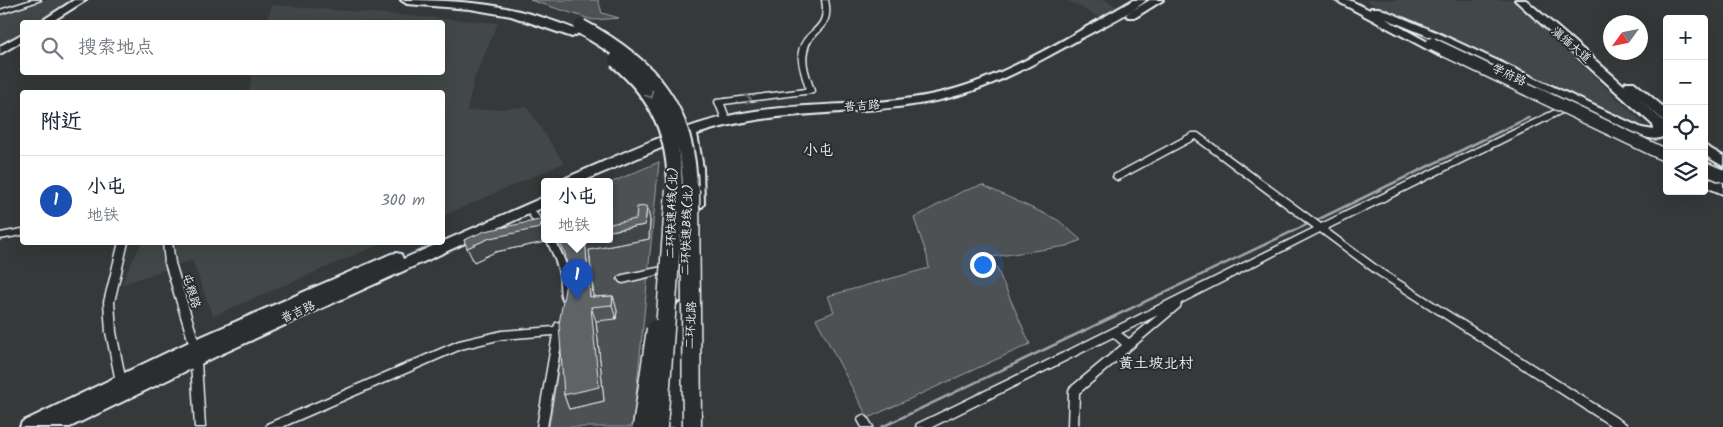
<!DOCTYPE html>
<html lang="zh">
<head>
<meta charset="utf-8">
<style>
  body { margin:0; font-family:Kalam,"LXGW WenKai TC",sans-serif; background:#f2f2f3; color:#1f2937 }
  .controls { position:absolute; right:15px; top:15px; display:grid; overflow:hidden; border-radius:5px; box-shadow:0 5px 20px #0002 }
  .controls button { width:45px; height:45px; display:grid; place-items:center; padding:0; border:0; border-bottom:1px solid #e0e1e3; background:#fff; color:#1f2937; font:25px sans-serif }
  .compass { position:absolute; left:1603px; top:15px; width:45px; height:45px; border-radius:50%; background:#fff; box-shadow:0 5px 20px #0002; rotate:237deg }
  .you { position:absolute; left:982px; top:264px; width:18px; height:18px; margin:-12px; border:4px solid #fff; border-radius:50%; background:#1a73e8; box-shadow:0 0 0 8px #1a73e833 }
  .badge { display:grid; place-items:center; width:32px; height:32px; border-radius:50%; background:#84754c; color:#fff; font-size:16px; font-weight:700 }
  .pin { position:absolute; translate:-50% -41px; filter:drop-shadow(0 1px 2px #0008) }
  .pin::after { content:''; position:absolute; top:26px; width:18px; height:15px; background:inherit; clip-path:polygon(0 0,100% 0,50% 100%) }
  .popup { position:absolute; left:541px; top:178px; width:72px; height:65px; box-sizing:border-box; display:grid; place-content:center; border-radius:5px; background:#fff; filter:drop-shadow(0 1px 4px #0005); font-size:16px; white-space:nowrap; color:#747a83 }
  .popup b { font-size:19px; color:#1f2937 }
  .popup::after { content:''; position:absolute; left:50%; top:100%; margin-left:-10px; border:10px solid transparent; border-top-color:#fff }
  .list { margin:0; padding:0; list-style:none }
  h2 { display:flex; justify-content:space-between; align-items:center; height:65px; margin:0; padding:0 20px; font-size:21px }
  h2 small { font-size:16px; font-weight:400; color:#747a83 }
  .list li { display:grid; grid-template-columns:32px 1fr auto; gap:15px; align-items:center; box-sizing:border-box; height:90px; padding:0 20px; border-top:1px solid #e0e1e3 }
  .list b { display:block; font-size:19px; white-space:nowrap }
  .list p { margin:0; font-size:16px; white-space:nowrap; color:#747a83 }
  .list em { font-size:16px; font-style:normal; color:#747a83 }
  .icon { flex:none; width:28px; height:28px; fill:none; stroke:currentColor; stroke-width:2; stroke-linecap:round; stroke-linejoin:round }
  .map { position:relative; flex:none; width:1723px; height:427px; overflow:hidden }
  .search { position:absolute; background:#fff; box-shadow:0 5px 20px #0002; left:20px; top:20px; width:425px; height:55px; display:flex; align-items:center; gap:12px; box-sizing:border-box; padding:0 18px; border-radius:5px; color:#747a83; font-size:19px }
  .panel { position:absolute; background:#fff; box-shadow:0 5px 20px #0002; left:20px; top:90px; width:425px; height:155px; border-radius:5px }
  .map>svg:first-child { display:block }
  .built { fill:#424647 }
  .green { fill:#4d5152; stroke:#9aa1a5 }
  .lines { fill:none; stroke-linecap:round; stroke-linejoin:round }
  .stream { stroke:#a0a7ac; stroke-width:2.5 }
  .street-casing { stroke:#e8f1f8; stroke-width:3 }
  .secondary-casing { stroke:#e8f1f8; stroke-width:4 }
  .primary-casing { stroke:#e8f1f8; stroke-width:4 }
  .highway-casing { stroke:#e8f1f8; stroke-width:4 }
  .street { fill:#2a2d2e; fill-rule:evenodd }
  .secondary { fill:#2a2d2e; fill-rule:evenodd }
  .primary { fill:#2a2d2e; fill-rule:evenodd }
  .highway { fill:#2a2d2e; fill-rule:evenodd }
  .primary-bridge-casing { stroke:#e8f1f8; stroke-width:15; stroke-linecap:butt }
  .highway-bridge-far1-casing { stroke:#e8f1f8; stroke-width:18; stroke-linecap:butt }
  .highway-bridge-casing { stroke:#e8f1f8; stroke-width:21; stroke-linecap:butt }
  .primary-bridge { stroke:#2a2d2e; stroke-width:12 }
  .highway-bridge-far1 { stroke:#2a2d2e; stroke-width:14 }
  .highway-bridge { stroke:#2a2d2e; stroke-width:18 }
  .wall { fill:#525557; stroke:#e8f1f8 }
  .shaded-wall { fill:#424547; stroke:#e8f1f8 }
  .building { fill:#5f6365; stroke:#e8f1f8 }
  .oneway { stroke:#6c7275 }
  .labels { text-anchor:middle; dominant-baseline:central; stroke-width:4; stroke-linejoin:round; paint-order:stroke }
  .street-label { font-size:12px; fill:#e8f1f8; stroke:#2a2d2e }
  .quarter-label { font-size:15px; fill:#e8f1f8; stroke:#2a2d2e }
</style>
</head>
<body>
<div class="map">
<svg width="1723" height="427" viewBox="0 0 1723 427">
  <rect width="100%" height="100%" fill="#35393a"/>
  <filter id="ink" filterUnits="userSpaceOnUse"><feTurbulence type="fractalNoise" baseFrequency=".02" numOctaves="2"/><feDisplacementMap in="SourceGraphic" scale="10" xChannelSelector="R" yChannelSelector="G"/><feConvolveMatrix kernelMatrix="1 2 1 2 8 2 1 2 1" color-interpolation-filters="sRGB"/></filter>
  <g filter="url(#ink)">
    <path class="built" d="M 45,0 L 74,0 L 39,22 L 22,22 L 22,33 L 0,47 L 0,14 Z
      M 1066,0 L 1106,0 L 1117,7 L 1099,17 Z
      M 1364,0 L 1513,0 L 1643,123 L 1638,127 Z
      M 272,5 L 498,23 L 474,79 L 467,111 L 527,107 L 564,163 L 443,216 L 442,92 L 249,92 L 252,73 L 442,72 L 442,22 L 266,22 Z
      M 141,243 L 383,243 L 213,316 L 192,260 L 121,285 Z"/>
    <path class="green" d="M 530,0 L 598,0 L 602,13 L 619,18 L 593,20 Z
      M 659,162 L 633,427 L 549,427 L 560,357 L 572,297 L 569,262 L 557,239 L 610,239 L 610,183 Z
      M 982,185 L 1058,220 L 1081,240 L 1067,246 L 992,257 L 1030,344 L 868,418 L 816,319 L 834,312 L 828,296 L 929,268 L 927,256 L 914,218 L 961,192 Z"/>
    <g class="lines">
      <path class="stream" d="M 1315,221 L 1530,117
        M 882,427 L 1310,223"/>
      <g class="street-casing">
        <path id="street" d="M 31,0 L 41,0 L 0,14 L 0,10 Z
          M 822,0 L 828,0 C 835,33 811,27 807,52 C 804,65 811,79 814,91 L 813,93 L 724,104 L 730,120 L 726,123 L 723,122 L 715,102 L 716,100 L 806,89 C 803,77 797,63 799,51 C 805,26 828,32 822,0 Z
          M 1561,107 L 1565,110 L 1564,112 L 1327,229 L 1381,269 L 1626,424 L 1627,427 L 1613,427 L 1375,273 L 1320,232 L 1181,303 L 1180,307 L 1079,393 L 1078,427 L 1068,427 L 1069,391 L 1070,388 L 1122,345 L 1113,337 L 932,427 L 916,427 L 917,424 L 1037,366 L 1314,228 L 1195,139 L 1120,179 L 1117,180 L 1113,177 L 1114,175 L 1192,133 L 1198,133 L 1321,224 ZM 1158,315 L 1129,339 L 1121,333 Z
          M 529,206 L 532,207 L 544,224 L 544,233 L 541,232 L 525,209 Z
          M 22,229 L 22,235 L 0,239 L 0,233 Z
          M 546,239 L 554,239 C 563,255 575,280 568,299 L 562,299 C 559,291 561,282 559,274 C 557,261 551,250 546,239 Z
          M 119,242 L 128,242 L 114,302 L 116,332 L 126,382 L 125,385 L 121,386 L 117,385 L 116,382 L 106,332 L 104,302 Z
          M 163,242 L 172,242 L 175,263 L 200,346 L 205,427 L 195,427 L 190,346 L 165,263 Z
          M 662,267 L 665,269 L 667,271 L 665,273 L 623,283 L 620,282 L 618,279 L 620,276 L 623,275 Z
          M 559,322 L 562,323 L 564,326 L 547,427 L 537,427 L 553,335 L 502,339 L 461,349 L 282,427 L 266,427 L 267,424 L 459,341 L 502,331 L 554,327 L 556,323 Z
          M 863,415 L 867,417 L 873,427 L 862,427 L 858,420 L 859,417 Z"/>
      </g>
      <g class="secondary-casing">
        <path id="secondary" d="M 74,0 L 86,0 L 51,22 L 40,22 Z
          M 22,34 L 22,41 L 0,54 L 0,46 Z"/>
      </g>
      <g class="primary-casing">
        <path id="primary" d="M 1133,0 L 1146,0 C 1136,11 1094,31 1078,40 C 1029,67 981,94 925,103 C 846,117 775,108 697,134 L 703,168 L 704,204 L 702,207 L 692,207 L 690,204 L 689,168 L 685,138 L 583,181 L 564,181 L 566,178 C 627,152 689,120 755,111 C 822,101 893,108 958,88 C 1015,71 1081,30 1133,0 Z
          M 1150,0 L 1163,0 L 1136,17 L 1128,17 L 1126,15 L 1128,13 Z
          M 1335,0 L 1349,0 L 1370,10 L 1371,8 L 1379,8 L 1436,32 L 1642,128 L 1654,130 L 1653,125 L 1515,0 L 1526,0 L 1626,87 L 1624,85 L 1626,82 L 1634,82 L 1667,110 L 1667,121 L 1663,120 L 1636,97 L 1667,124 C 1667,146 1649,138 1634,134 L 1428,36 L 1384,18 L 1448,53 L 1442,56 L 1438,55 Z
          M 1704,145 L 1723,156 L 1723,166 L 1704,155 Z
          M 1704,175 L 1723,183 L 1723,194 L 1704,186 Z
          M 544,197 L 544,207 L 217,356 L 70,427 L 20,427 L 22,422 L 189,342 L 391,254 L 396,253 L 401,254 L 403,259 Z"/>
      </g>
      <g class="highway-casing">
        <path id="highway" d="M 401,0 C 467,0 515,4 577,30 L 579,33 L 572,37 L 511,16 L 470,9 L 407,4 Z
          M 684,302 L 690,304 L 693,309 L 687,427 L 667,427 L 675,309 L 678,304 Z"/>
      </g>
      <use href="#street" class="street"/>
      <use href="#secondary" class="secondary"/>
      <use href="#primary" class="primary"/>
      <use href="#highway" class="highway"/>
      <g class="primary-bridge-casing">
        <path id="primary-bridge" d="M 1432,44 L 1667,156
          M 1704,168 L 1723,176"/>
      </g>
      <g class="highway-bridge-far1-casing">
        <path id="highway-bridge-far1" d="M 581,27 C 651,65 689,108 690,191
          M 616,60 C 659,96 675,135 675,191"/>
      </g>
      <g class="highway-bridge-casing">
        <path id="highway-bridge" d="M 690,190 L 692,427
          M 642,427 L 656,329
          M 658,427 L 675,190"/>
      </g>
      <use href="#primary-bridge" class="primary-bridge"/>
      <use href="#highway-bridge-far1" class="highway-bridge-far1"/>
      <use href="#highway-bridge" class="highway-bridge"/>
    </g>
    <path class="wall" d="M 544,219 L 544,239 L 546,239 L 545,242 L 495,252 L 474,262 L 464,240 Z
      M 650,220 L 649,239 L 589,250 L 594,297 L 613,296 L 617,311 L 616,319 L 596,321 L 604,401 L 569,409 L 564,395 L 568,271 L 566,260 L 556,239 L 610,239 Z"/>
    <path class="shaded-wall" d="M 647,206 L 650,220 L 649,239 L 589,250 L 594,307 L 590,297 L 585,239 L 610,239 L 610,231 L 645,225 Z
      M 541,223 L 544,233 L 544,239 L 546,239 L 545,242 L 495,252 L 474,262 L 467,248 L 490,238 Z
      M 613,296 L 617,311 L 616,319 L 612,305 Z
      M 591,307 L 596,321 L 604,401 L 569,409 L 564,395 Z"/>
    <path class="building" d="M 647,206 L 645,225 L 610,231 L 610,224 L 636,219 L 637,207 Z
      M 544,219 L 544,223 L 541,223 L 540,228 L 490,238 L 467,248 L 464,240 L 485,231 Z
      M 558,239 L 585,239 L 590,297 L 613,296 L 612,305 L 591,307 L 599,387 L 564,395 L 559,324 L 568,271 L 565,253 Z"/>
    <defs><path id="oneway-chevron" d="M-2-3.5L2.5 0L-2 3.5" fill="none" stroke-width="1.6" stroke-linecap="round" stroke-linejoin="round" transform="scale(1.25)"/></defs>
    <g class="oneway">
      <use href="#oneway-chevron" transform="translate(650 95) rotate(56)"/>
      <use href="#oneway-chevron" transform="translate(748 99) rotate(-7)"/>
    </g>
  </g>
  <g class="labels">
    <g class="street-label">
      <text transform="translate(1571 45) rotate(41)">滇缅大道</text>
      <text transform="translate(1509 75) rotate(25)">学府路</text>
      <text transform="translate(862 106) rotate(-4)">普吉路</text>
      <text transform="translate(672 213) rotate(-88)">二环快速A线(北)</text>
      <text transform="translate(687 230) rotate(-88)">二环快速B线(北)</text>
      <text transform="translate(191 291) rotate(73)">屯粮路</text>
      <text transform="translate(298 312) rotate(-24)">普吉路</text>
      <text transform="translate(691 325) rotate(-87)">二环北路</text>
    </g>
    <g class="quarter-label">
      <text x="818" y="151">小屯</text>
      <text x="1156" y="364">黄土坡北村</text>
    </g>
  </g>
</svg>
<div class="controls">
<button>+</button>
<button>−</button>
<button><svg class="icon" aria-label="locate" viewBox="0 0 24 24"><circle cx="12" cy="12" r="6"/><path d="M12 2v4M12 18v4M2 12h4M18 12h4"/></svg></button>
<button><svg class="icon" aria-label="layers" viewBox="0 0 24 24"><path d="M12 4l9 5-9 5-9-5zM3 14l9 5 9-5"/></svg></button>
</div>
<svg class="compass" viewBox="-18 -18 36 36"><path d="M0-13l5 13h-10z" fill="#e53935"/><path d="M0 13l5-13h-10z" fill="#747a83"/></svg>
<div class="you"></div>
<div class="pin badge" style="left:577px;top:300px;background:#1a4fb4">1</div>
<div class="popup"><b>小屯</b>地铁</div>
<div class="search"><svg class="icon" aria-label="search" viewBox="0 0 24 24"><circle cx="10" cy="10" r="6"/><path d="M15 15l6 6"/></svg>搜索地点</div>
<section class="panel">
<h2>附近<small></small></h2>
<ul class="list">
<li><span class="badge" style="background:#1a4fb4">1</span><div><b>小屯</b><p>地铁</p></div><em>300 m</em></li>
</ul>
</section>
</div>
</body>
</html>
